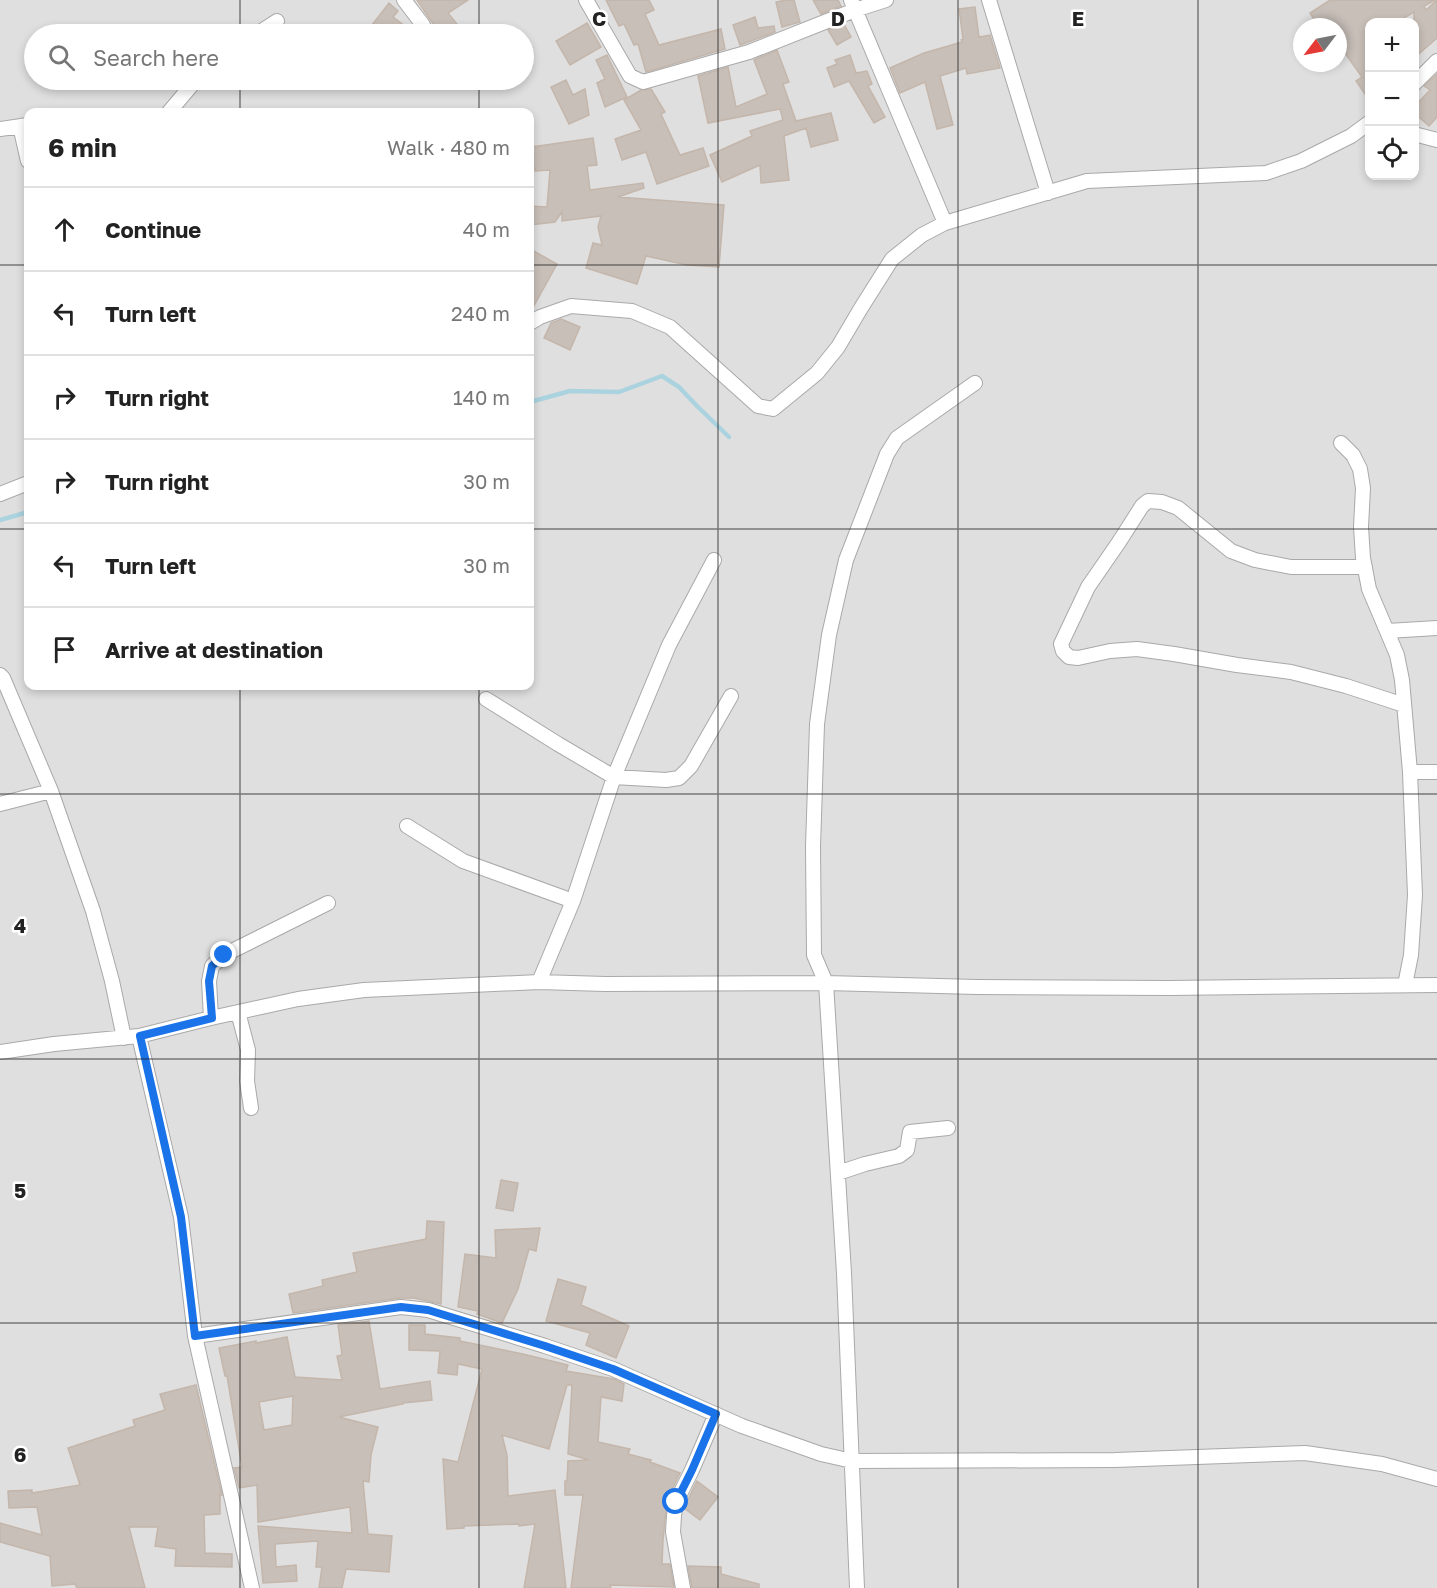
<!DOCTYPE html>
<html lang="en">
<head>
<meta charset="utf-8">
<style>
  body { margin:0; font-family:"Golos Text",sans-serif; background:#f2f2f2; color:#222 }
  .controls { position:absolute; right:18px; top:18px; display:grid; overflow:hidden; border-radius:12px; box-shadow:0 3px 9px #0003 }
  .controls button { width:54px; height:54px; display:grid; place-items:center; padding:0; border:0; border-bottom:2px solid #e0e0e0; background:#fff; color:#222; font:30px sans-serif }
  .compass { position:absolute; left:1293px; top:18px; width:54px; height:54px; border-radius:50%; background:#fff; box-shadow:0 3px 9px #0003; rotate:238deg }
  .stop { position:absolute; width:18px; height:18px; margin:-14px; border:4px solid #1a73e8; border-radius:50%; background:#fff }
  .stop.end { background:#1a73e8; border-color:#fff; box-shadow:0 2px 6px #0008 }
  .list { margin:0; padding:0; list-style:none }
  h2 { display:flex; justify-content:space-between; align-items:center; height:78px; margin:0; padding:0 24px; font-size:26px }
  h2 small { font-size:20px; font-weight:400; color:#767676 }
  .list li { display:grid; grid-template-columns:39px 1fr auto; gap:18px; align-items:center; box-sizing:border-box; height:84px; padding:0 24px; border-top:2px solid #e0e0e0 }
  .list b { display:block; font-size:22px; white-space:nowrap }
  .list em { font-size:20px; font-style:normal; color:#767676 }
  .icon { flex:none; width:33px; height:33px; fill:none; stroke:currentColor; stroke-width:2; stroke-linecap:round; stroke-linejoin:round }
  .map { position:relative; flex:none; width:1437px; height:1588px; overflow:hidden }
  .search { position:absolute; background:#fff; box-shadow:0 3px 9px #0003; left:24px; top:24px; width:510px; height:66px; display:flex; align-items:center; gap:15px; box-sizing:border-box; padding:0 21px; border-radius:33px; color:#767676; font-size:22px }
  .panel { position:absolute; background:#fff; box-shadow:0 3px 9px #0003; left:24px; top:108px; width:510px; height:582px; border-radius:12px }
  .map>svg:first-child { display:block }
  .residential { fill:#e0dfdf; fill-rule:evenodd }
  .lines { fill:none; stroke-linecap:round; stroke-linejoin:round }
  .stream { stroke:#aad3df; stroke-width:4.5 }
  .building { fill:#c7bfb8; stroke:#c4b6ab; stroke-width:1.5; fill-rule:evenodd }
  .minor-casing { stroke:#a9a9a9; stroke-width:16 }
  .minor { stroke:#fff; stroke-width:14 }
  .route { stroke:#1a73e8; stroke-width:8 }
  .grid { fill:none; stroke:#222; stroke-width:1.5; stroke-opacity:0.55 }
  .grid-label { font-size:20px; text-anchor:middle; font-weight:bold; fill:#222; stroke:#fff; stroke-width:5; stroke-linejoin:round; paint-order:stroke }
</style>
</head>
<body>
<div class="map">
<svg width="1437" height="1588" viewBox="0 0 1437 1588">
  <rect width="100%" height="100%" fill="#f2efe9"/>
  <path class="residential" d="M 0,0 L 1437,0 L 1437,1588 L 0,1588 ZM 1370,22 L 1414,22 L 1414,176 L 1370,176 ZM 1302,27 L 1338,27 L 1338,63 L 1302,63 ZM 34,34 L 524,34 L 524,80 L 34,80 ZM 28,112 L 530,112 L 530,686 L 28,686 Z"/>
  <g class="lines">
    <path class="stream" d="M 530,402 L 570,391 L 619,392 L 662,376 L 679,387 L 697,406 L 729,437
      M 0,520 L 28,512"/>
  </g>
  <path class="building" d="M 417,0 L 468,0 L 448,13 L 465,34 L 440,34 Z
    M 606,0 L 649,0 L 654,10 L 645,14 L 659,45 L 721,29 L 725,49 L 646,72 L 638,44 L 634,45 L 624,24 L 619,26 Z
    M 786,0 L 794,0 L 800,22 L 782,27 L 776,2 Z
    M 813,0 L 838,0 L 841,6 L 821,14 Z
    M 1330,0 L 1435,0 L 1424,6 L 1426,10 L 1437,0 L 1437,38 L 1414,58 L 1414,12 L 1397,22 L 1370,22 L 1370,101 L 1356,81 L 1362,77 L 1345,53 L 1346,52 L 1338,38 L 1338,27 L 1319,27 L 1310,13 Z
    M 389,3 L 398,11 L 393,17 L 406,27 L 401,34 L 368,34 L 374,27 L 372,25 Z
    M 975,7 L 979,37 L 990,35 L 1000,68 L 967,74 L 966,68 L 940,76 L 953,125 L 937,129 L 925,82 L 900,93 L 890,68 L 924,53 L 962,42 L 961,40 L 963,39 L 959,9 Z
    M 755,17 L 758,28 L 774,26 L 775,32 L 740,45 L 733,25 Z
    M 587,23 L 601,47 L 570,65 L 556,41 Z
    M 844,24 L 851,37 L 837,45 L 828,30 Z
    M 777,50 L 789,82 L 783,84 L 796,121 L 831,113 L 838,140 L 811,147 L 806,128 L 784,136 L 789,180 L 761,183 L 760,165 L 722,182 L 710,155 L 752,136 L 750,131 L 783,120 L 780,109 L 708,123 L 698,76 L 728,67 L 736,107 L 767,94 L 754,60 Z
    M 607,55 L 627,97 L 605,107 L 597,83 L 605,79 L 596,60 Z
    M 850,55 L 856,73 L 867,71 L 872,84 L 868,86 L 885,117 L 874,123 L 849,81 L 834,87 L 827,68 L 837,64 L 835,60 Z
    M 1437,74 L 1437,117 L 1429,126 L 1414,113 L 1414,107 L 1430,90 L 1424,86 Z
    M 566,80 L 573,95 L 585,89 L 589,115 L 569,124 L 551,87 Z
    M 651,89 L 665,112 L 661,114 L 680,155 L 703,148 L 709,166 L 657,184 L 646,152 L 622,160 L 615,139 L 641,130 L 624,100 L 641,90 Z
    M 593,138 L 597,165 L 587,166 L 590,190 L 643,183 L 644,188 L 618,197 L 724,205 L 719,267 L 687,265 L 646,256 L 637,284 L 586,268 L 593,243 L 602,245 L 598,227 L 601,216 L 562,221 L 562,212 L 555,222 L 530,225 L 530,206 L 547,207 L 550,170 L 535,171 L 535,168 L 530,168 L 530,153 L 533,153 L 532,147 Z
    M 530,249 L 557,264 L 530,313 Z
    M 561,319 L 580,327 L 570,350 L 544,338 L 551,323 Z
    M 501,1180 L 518,1183 L 513,1211 L 496,1208 Z
    M 427,1221 L 444,1222 L 441,1304 L 414,1298 L 400,1298 L 293,1313 L 289,1294 L 323,1286 L 322,1280 L 357,1272 L 353,1253 L 426,1239 Z
    M 540,1228 L 536,1251 L 529,1249 L 518,1289 L 502,1323 L 477,1314 L 478,1311 L 458,1307 L 465,1254 L 496,1258 L 495,1230 Z
    M 558,1279 L 586,1287 L 581,1305 L 629,1326 L 616,1358 L 586,1345 L 590,1333 L 546,1321 Z
    M 369,1321 L 380,1389 L 430,1381 L 432,1400 L 403,1403 L 403,1404 L 339,1417 L 378,1427 L 371,1455 L 369,1482 L 363,1481 L 368,1534 L 392,1536 L 389,1572 L 346,1569 L 342,1588 L 319,1588 L 322,1567 L 316,1567 L 318,1541 L 275,1544 L 276,1567 L 296,1565 L 297,1581 L 263,1583 L 258,1526 L 352,1533 L 350,1507 L 258,1522 L 257,1485 L 239,1488 L 234,1468 L 242,1467 L 240,1455 L 227,1376 L 225,1376 L 219,1348 L 256,1341 L 256,1343 L 287,1337 L 295,1377 L 342,1380 L 337,1356 L 342,1355 L 338,1325 ZM 293,1396 L 292,1425 L 264,1430 L 259,1402 Z
    M 409,1325 L 425,1325 L 425,1334 L 460,1338 L 460,1341 L 523,1354 L 568,1365 L 566,1371 L 614,1379 L 624,1384 L 622,1401 L 601,1397 L 598,1442 L 630,1449 L 628,1454 L 651,1460 L 650,1462 L 680,1473 L 667,1500 L 663,1540 L 662,1564 L 670,1564 L 674,1587 L 610,1585 L 611,1588 L 571,1588 L 583,1495 L 565,1495 L 565,1481 L 567,1481 L 568,1461 L 589,1460 L 568,1454 L 572,1385 L 567,1385 L 549,1449 L 502,1435 L 507,1455 L 508,1496 L 555,1490 L 566,1588 L 524,1588 L 535,1524 L 519,1526 L 519,1524 L 464,1526 L 464,1528 L 447,1529 L 443,1459 L 458,1462 L 482,1369 L 458,1364 L 457,1375 L 438,1373 L 440,1351 L 409,1350 Z
    M 196,1385 L 222,1495 L 220,1495 L 220,1514 L 204,1515 L 205,1553 L 232,1554 L 232,1567 L 175,1566 L 176,1549 L 155,1546 L 158,1527 L 129,1527 L 145,1588 L 77,1588 L 75,1584 L 52,1586 L 50,1556 L 0,1542 L 0,1523 L 42,1535 L 37,1507 L 9,1508 L 8,1491 L 32,1490 L 32,1493 L 80,1485 L 68,1448 L 135,1426 L 133,1420 L 165,1410 L 160,1394 Z
    M 697,1481 L 718,1497 L 700,1520 L 684,1508 Z
    M 688,1566 L 721,1567 L 721,1574 L 759,1584 L 759,1588 L 692,1588 Z"/>
  <g class="lines">
    <g class="minor-casing">
      <path id="minor" d="M 404,0 L 423,25
        M 586,0 L 630,76 L 643,82 L 749,52 L 855,10 L 886,0
        M 851,0 L 945,223
        M 989,0 L 1048,193
        M 257,34 L 277,21
        M 1414,84 L 1437,61
        M 169,112 L 196,80
        M 20,126 L 28,161
        M 0,129 L 28,125
        M 1414,134 L 1437,140
        M 530,323 L 540,317 L 571,306 L 632,311 L 670,327 L 758,406 L 773,409 L 817,373 L 838,347 L 861,308 L 892,259 L 922,235 L 945,223 L 1087,181 L 1266,173 L 1301,161 L 1351,136 L 1370,122
        M 1341,443 L 1353,455 L 1360,469 L 1363,488 L 1361,527 L 1363,558 L 1369,589 L 1397,655 L 1402,680 L 1410,772 L 1415,895 L 1411,955 L 1405,985
        M 0,494 L 28,483
        M 1365,567 L 1291,567 L 1255,560 L 1231,551 L 1178,508 L 1162,502 L 1148,501 L 1142,506 L 1119,542 L 1088,587 L 1061,644 L 1063,651 L 1069,657 L 1078,658 L 1110,651 L 1137,649 L 1174,654 L 1237,665 L 1291,672 L 1346,686 L 1404,705
        M 1387,631 L 1437,628
        M 0,675 L 3,678 L 51,791 L 93,911 L 112,981 L 124,1038
        M 486,699 L 558,744 L 614,777 L 666,780 L 679,778 L 691,766 L 731,696
        M 1410,772 L 1437,772
        M 0,804 L 51,791
        M 407,826 L 463,861 L 573,901
        M 539,982 L 573,901 L 614,777 L 669,645 L 714,560
        M 238,1012 L 248,1050 L 247,1081 L 251,1108
        M 211,1018 L 209,981 L 212,966 L 224,955 L 328,903
        M 139,1036 L 181,1217 L 195,1336 L 252,1588
        M 0,1052 L 54,1044 L 139,1036 L 211,1018 L 298,999 L 364,990 L 539,982 L 605,984 L 826,983 L 977,987 L 1169,988 L 1437,985
        M 838,1173 L 865,1164 L 899,1156 L 907,1150 L 910,1132 L 948,1128
        M 195,1336 L 401,1307 L 428,1310 L 545,1346 L 613,1369 L 742,1426 L 821,1454 L 852,1461 L 1115,1460 L 1305,1453 L 1382,1464 L 1437,1479
        M 683,1588 L 673,1532 L 674,1516 L 676,1502 L 692,1470 L 716,1414
        M 857,1588 L 844,1273 L 826,983 L 814,955 L 813,847 L 817,724 L 829,635 L 846,560 L 887,454 L 897,438 L 975,383"/>
    </g>
    <use href="#minor" class="minor"/>
  </g>
  <g class="lines">
    <path class="route" d="M 224,955 L 212,966 L 209,981 L 212,1018 L 140,1036 L 181,1217 L 195,1336 L 401,1307 L 428,1310 L 545,1346 L 613,1369 L 716,1414 L 692,1470 L 676,1502"/>
  </g>
  <path class="grid" d="M 240,0 L 240,34M 479,0 L 479,34M 718,0 L 718,1588M 958,0 L 958,1588M 1198,0 L 1198,1588M 240,80 L 240,112M 479,80 L 479,112M 0,265 L 28,265M 530,265 L 1437,265M 0,529 L 28,529M 530,529 L 1437,529M 240,686 L 240,1588M 479,686 L 479,1588M 0,794 L 1437,794M 0,1059 L 1437,1059M 0,1323 L 1437,1323"/>
  <g class="grid-label">
    <text x="599" y="26">C</text>
    <text x="838" y="26">D</text>
    <text x="1078" y="26">E</text>
    <text x="20" y="933">4</text>
    <text x="20" y="1198">5</text>
    <text x="20" y="1462">6</text>
  </g>
</svg>
<div class="controls">
<button>+</button>
<button>−</button>
<button><svg class="icon" aria-label="locate" viewBox="0 0 24 24"><circle cx="12" cy="12" r="6"/><path d="M12 2v4M12 18v4M2 12h4M18 12h4"/></svg></button>
</div>
<svg class="compass" viewBox="-18 -18 36 36"><path d="M0-13l5 13h-10z" fill="#e53935"/><path d="M0 13l5-13h-10z" fill="#767676"/></svg>
<div class="stop" style="left:676px;top:1502px"></div>
<div class="stop end" style="left:224px;top:955px"></div>
<div class="search"><svg class="icon" aria-label="search" viewBox="0 0 24 24"><circle cx="10" cy="10" r="6"/><path d="M15 15l6 6"/></svg>Search here</div>
<section class="panel">
<h2>6 min<small>Walk · 480 m</small></h2>
<ul class="list">
<li><svg class="icon" aria-label="ahead" viewBox="0 0 24 24"><path d="M12 20V5M6 11l6-6 6 6"/></svg><div><b>Continue</b></div><em>40 m</em></li>
<li><svg class="icon" aria-label="left" viewBox="0 0 24 24"><path d="M17 20v-9H6M10 6l-5 5 5 5"/></svg><div><b>Turn left</b></div><em>240 m</em></li>
<li><svg class="icon" aria-label="right" viewBox="0 0 24 24"><path d="M7 20v-9h11M14 6l5 5-5 5"/></svg><div><b>Turn right</b></div><em>140 m</em></li>
<li><svg class="icon" aria-label="right" viewBox="0 0 24 24"><path d="M7 20v-9h11M14 6l5 5-5 5"/></svg><div><b>Turn right</b></div><em>30 m</em></li>
<li><svg class="icon" aria-label="left" viewBox="0 0 24 24"><path d="M17 20v-9H6M10 6l-5 5 5 5"/></svg><div><b>Turn left</b></div><em>30 m</em></li>
<li><svg class="icon" aria-label="arrive" viewBox="0 0 24 24"><path d="M6 21V4h12l-3 4 3 4H6"/></svg><div><b>Arrive at destination</b></div></li>
</ul>
</section>
</div>
</body>
</html>
